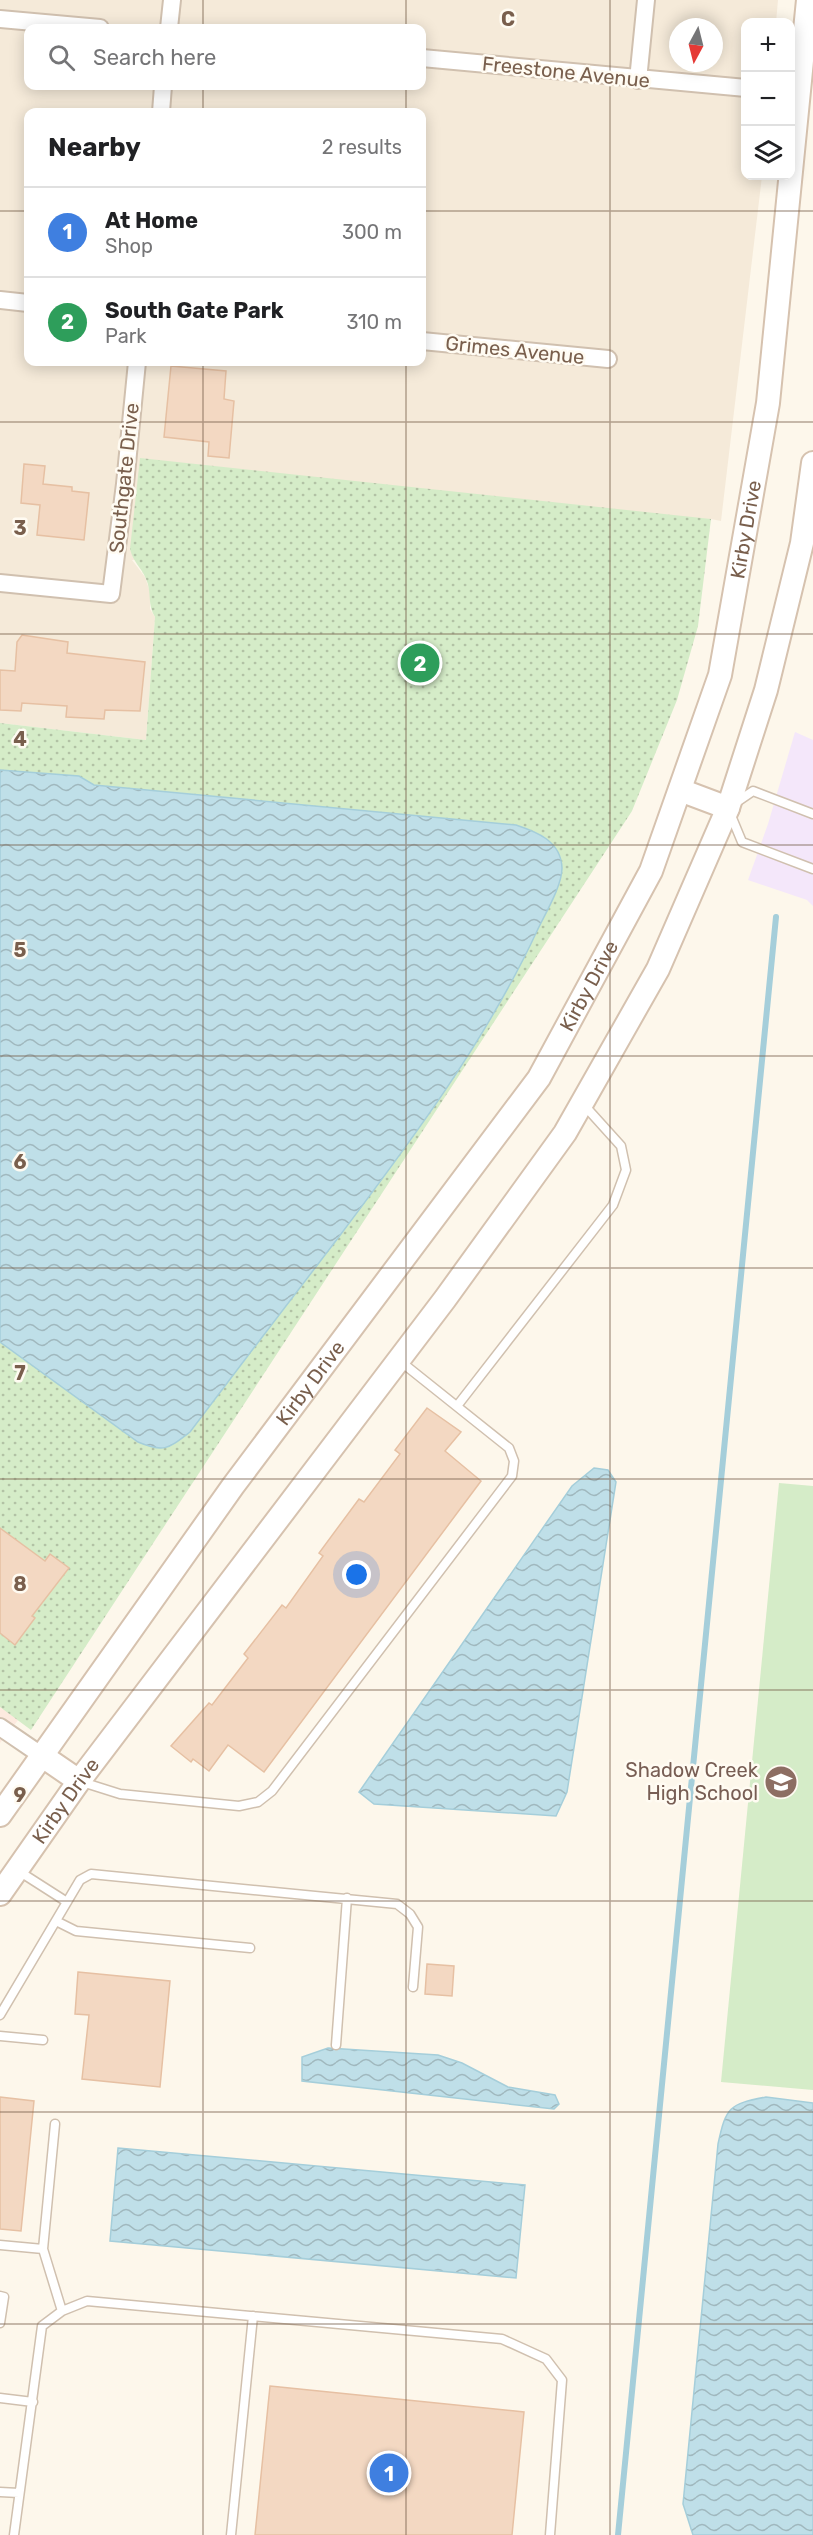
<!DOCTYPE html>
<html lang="en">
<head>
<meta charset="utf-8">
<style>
  body { margin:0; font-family:Rubik,sans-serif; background:#f6f6f6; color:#202124 }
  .controls { position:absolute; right:18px; top:18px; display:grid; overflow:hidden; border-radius:12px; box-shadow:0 3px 15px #0003 }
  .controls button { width:54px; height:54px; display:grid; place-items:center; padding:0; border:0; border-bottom:2px solid #e0e0e0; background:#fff; color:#202124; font:30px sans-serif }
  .compass { position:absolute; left:669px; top:18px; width:54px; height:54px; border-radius:50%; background:#fff; box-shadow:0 3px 15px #0003; rotate:187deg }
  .you { position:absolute; left:357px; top:1575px; width:21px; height:21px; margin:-15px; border:4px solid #fff; border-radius:50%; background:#1a73e8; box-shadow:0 0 0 9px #1a73e833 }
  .badge { display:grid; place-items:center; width:39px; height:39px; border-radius:50%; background:#794938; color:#fff; font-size:20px; font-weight:700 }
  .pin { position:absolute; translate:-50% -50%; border:3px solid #fff; box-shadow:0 2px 6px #0006 }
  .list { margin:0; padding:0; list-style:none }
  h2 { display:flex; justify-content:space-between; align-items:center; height:78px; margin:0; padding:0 24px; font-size:26px }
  h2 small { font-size:20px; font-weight:400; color:#757577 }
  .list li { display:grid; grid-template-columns:39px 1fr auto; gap:18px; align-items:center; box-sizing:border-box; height:90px; padding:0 24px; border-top:2px solid #e0e0e0 }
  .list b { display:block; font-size:22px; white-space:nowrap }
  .list p { margin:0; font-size:20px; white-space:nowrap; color:#757577 }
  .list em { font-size:20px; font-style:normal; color:#757577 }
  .icon { flex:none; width:33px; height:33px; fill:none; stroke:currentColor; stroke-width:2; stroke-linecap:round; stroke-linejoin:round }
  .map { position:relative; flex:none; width:813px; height:2535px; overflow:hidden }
  .search { position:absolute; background:#fff; box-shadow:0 3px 15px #0003; left:24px; top:24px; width:402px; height:66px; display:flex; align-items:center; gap:15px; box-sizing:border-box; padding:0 21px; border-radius:12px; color:#757577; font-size:22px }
  .panel { position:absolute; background:#fff; box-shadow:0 3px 15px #0003; left:24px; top:108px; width:402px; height:258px; border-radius:12px }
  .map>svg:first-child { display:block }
  .residential { fill:#f5ead9; fill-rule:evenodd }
  .commercial { fill:#fdeadf }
  .education { fill:#f4e7fa }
  .grass { fill:#d5ecc8 }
  .park { fill:url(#park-dots) }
  .water { fill:url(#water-waves); stroke:#a5ceda; stroke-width:1.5 }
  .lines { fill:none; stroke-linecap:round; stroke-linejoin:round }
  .stream { stroke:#a5ceda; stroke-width:6 }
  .building { fill:#f3d8c2; stroke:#e6c0a3; stroke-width:1.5 }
  .lane-casing { stroke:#d0c0af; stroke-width:11 }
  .street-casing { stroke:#d0c0af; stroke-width:20 }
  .secondary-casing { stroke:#d6c2af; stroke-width:26 }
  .lane { stroke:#fff; stroke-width:8 }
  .street { stroke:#fff; stroke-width:16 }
  .secondary { stroke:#fff; stroke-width:22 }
  .grid { fill:none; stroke:#795f4d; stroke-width:1.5; stroke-opacity:0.55 }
  .labels { text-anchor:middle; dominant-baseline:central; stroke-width:5; stroke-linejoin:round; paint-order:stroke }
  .street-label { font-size:20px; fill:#795f4d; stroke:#fffbf2 }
  .education-label { font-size:20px; fill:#785e54; stroke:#fffbf2; text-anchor:end }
  .grid-label { font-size:20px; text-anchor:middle; font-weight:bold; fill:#795f4d; stroke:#fffbf2; stroke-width:5; stroke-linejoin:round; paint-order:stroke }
</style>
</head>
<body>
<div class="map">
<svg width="813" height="2535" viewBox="0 0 813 2535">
  <defs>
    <pattern id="park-dots" width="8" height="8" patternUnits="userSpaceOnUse" patternTransform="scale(1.5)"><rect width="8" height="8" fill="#d5ecc8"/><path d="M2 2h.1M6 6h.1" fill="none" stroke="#b2c2a5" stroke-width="1.8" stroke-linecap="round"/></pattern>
    <pattern id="water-waves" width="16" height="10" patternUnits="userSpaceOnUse" patternTransform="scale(1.5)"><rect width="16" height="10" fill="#bfdfe8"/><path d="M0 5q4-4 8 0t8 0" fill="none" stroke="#a0b8be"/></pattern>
  </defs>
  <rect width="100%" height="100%" fill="#fdf7eb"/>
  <path class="residential" d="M 0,0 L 778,0 L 776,22 L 746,22 L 746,176 L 762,176 L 721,521 L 711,519 L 132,560 L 145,577 L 150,592 L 150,609 L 155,617 L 146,740 L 0,723 ZM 678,27 L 714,27 L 714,63 L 678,63 ZM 28,28 L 422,28 L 422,86 L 28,86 ZM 28,112 L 422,112 L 422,362 L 28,362 Z"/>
  <path class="commercial" d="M 0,1707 L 19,1719 L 0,1743 Z"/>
  <path class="education" d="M 795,732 L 813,740 L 813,906 L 807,900 L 748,880 L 768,824 Z"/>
  <path class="grass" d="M 779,1483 L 813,1486 L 813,2090 L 721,2082 Z"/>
  <path class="park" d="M 140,458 L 711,519 L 698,626 L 677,700 L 632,811 L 31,1730 L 0,1707 L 0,723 L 146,740 L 155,617 C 147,605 152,592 146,579 C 141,567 133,562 130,549 Z"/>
  <path class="water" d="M 0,770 L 79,776 L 94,785 L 516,825 C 537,832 561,841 562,868 C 562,886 545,914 537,931 C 486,1041 411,1141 338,1238 C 288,1303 239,1367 190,1432 C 168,1449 164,1453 138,1442 L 0,1342 Z
    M 594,1468 L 608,1470 L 616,1482 L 567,1792 L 556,1816 L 374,1804 L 359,1792 L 572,1486 Z
    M 328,2048 L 438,2055 L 462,2063 L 508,2087 L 555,2095 L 559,2104 L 554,2109 L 302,2081 L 302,2057 Z
    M 766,2097 L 813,2103 L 813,2535 L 693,2535 L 683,2504 L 718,2144 C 726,2107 729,2104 766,2097 Z
    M 118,2148 L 525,2185 L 516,2278 L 110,2241 Z"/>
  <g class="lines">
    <path class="stream" d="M 618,2535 L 776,917"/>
  </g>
  <path class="building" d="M 171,366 L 226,371 L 224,399 L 234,401 L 229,458 L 208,456 L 209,442 L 164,437 Z
    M 24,464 L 45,466 L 43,484 L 72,487 L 72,491 L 89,493 L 84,540 L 37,535 L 40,505 L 21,503 Z
    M 22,635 L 68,642 L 67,653 L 145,662 L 140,711 L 105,710 L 104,719 L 66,717 L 67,706 L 22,703 L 21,711 L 0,710 L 0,670 L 15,671 L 17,642 Z
    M 427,1408 L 461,1432 L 445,1451 L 481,1481 L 264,1772 L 228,1745 L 209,1771 L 193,1759 L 191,1762 L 171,1746 L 209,1703 L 212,1705 L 248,1658 L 244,1654 L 282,1605 L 286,1608 L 323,1556 L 319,1553 L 359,1499 L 364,1502 L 400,1454 L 395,1450 Z
    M 0,1528 L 45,1561 L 50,1554 L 69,1568 L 32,1616 L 35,1618 L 15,1645 L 0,1633 Z
    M 427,1964 L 454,1966 L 452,1996 L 425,1994 Z
    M 78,1972 L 170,1981 L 160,2087 L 82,2079 L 89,2015 L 75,2014 Z
    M 0,2097 L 34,2101 L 21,2231 L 0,2229 Z
    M 270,2386 L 524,2412 L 512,2535 L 255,2535 Z"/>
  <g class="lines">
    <g class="lane-casing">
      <path id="lane" d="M 734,804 L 753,791 L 813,814
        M 730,813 L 742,842 L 813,869
        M 457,1406 L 613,1205 L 626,1170 L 621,1146 L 584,1105
        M 82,1782 L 120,1794 L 239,1806 L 258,1802 L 272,1791 L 512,1476 L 514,1461 L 509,1448 L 400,1361
        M 17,1870 L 67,1902
        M 56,1921 L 76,1931 L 250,1948
        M 0,2015 L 80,1880 L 91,1874 L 397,1904 L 410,1914 L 418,1927 L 413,1987
        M 0,2036 L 43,2040
        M 336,2045 L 347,1898
        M 0,2245 L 43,2249 L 62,2311
        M 43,2249 L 55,2124
        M 0,2296 L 4,2297 L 0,2323
        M 0,2398 L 33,2402
        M 0,2492 L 19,2493
        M 14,2535 L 42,2326 L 62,2311 L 87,2301 L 502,2339 L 546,2359 L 562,2380 L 550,2535
        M 231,2535 L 253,2316"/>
    </g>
    <g class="street-casing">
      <path id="street" d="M 0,19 L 100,28
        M 169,28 L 172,0
        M 422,58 L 746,88
        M 638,80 L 646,0
        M 161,112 L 163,86
        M 0,300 L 28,303
        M 422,341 L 608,359
        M 0,583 L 111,594 L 125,484 L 137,362
        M 0,1727 L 41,1755"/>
    </g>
    <g class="secondary-casing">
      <g id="secondary">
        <path d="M 680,790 L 728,808"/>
        <path d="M 41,1755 L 79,1781"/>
        <path id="s1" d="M 0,1815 L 233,1486 L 539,1078 L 651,871 L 720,675 L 768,403 L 808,0"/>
        <path id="s2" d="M 0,1894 L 79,1781 L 445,1299 L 565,1133 L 658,969 L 728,808 L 766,690 L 802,543 L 813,463"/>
      </g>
    </g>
    <use href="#lane" class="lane"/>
    <use href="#street" class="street"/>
    <use href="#secondary" class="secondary"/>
  </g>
  <path class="grid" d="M 203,0 L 203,28M 406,0 L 406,28M 610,0 L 610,2535M 203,86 L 203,112M 406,86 L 406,112M 0,211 L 28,211M 422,211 L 813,211M 203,362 L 203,2535M 406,362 L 406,2535M 0,422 L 813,422M 0,634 L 813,634M 0,845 L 813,845M 0,1056 L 813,1056M 0,1268 L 813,1268M 0,1479 L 813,1479M 0,1690 L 813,1690M 0,1901 L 813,1901M 0,2112 L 813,2112M 0,2324 L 813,2324"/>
  <defs>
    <g id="school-disc" transform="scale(1.725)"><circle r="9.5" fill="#8d6e63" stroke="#fffbf2"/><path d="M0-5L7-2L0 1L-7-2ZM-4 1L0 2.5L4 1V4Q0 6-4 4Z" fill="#fff"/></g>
  </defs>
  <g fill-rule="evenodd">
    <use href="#school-disc" x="781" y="1782"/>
  </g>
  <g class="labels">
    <g class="street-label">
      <text transform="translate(566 72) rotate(6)">Freestone Avenue</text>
      <text transform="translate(515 350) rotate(6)">Grimes Avenue</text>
      <text transform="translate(124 478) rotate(-84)">Southgate Drive</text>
      <text stroke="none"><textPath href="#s1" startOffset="1504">Kirby Drive</textPath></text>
      <text stroke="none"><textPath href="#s1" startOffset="1018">Kirby Drive</textPath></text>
      <text stroke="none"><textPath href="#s1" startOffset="532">Kirby Drive</textPath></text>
      <text stroke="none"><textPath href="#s2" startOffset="114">Kirby Drive</textPath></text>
    </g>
    <g class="education-label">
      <text x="758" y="1770">Shadow Creek<tspan x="758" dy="23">High School</tspan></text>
    </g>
  </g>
  <g class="grid-label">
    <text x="508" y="26">C</text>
    <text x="20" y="535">3</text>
    <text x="20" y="746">4</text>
    <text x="20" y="957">5</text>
    <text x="20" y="1169">6</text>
    <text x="20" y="1380">7</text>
    <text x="20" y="1591">8</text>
    <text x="20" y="1802">9</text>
  </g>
</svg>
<div class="controls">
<button>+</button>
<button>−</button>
<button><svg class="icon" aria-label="layers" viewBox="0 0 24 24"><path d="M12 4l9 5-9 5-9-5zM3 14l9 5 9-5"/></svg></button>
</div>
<svg class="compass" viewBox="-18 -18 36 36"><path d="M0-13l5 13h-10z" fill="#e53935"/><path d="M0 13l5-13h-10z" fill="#757577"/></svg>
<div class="you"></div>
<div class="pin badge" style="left:389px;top:2473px;background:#3f7fe0">1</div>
<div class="pin badge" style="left:420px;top:663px;background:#2e9e5b">2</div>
<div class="search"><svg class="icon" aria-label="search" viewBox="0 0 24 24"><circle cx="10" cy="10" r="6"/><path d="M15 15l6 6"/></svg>Search here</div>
<section class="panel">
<h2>Nearby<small>2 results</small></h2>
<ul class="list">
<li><span class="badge" style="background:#3f7fe0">1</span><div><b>At Home</b><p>Shop</p></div><em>300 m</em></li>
<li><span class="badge" style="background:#2e9e5b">2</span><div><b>South Gate Park</b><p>Park</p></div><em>310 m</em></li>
</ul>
</section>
</div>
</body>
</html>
